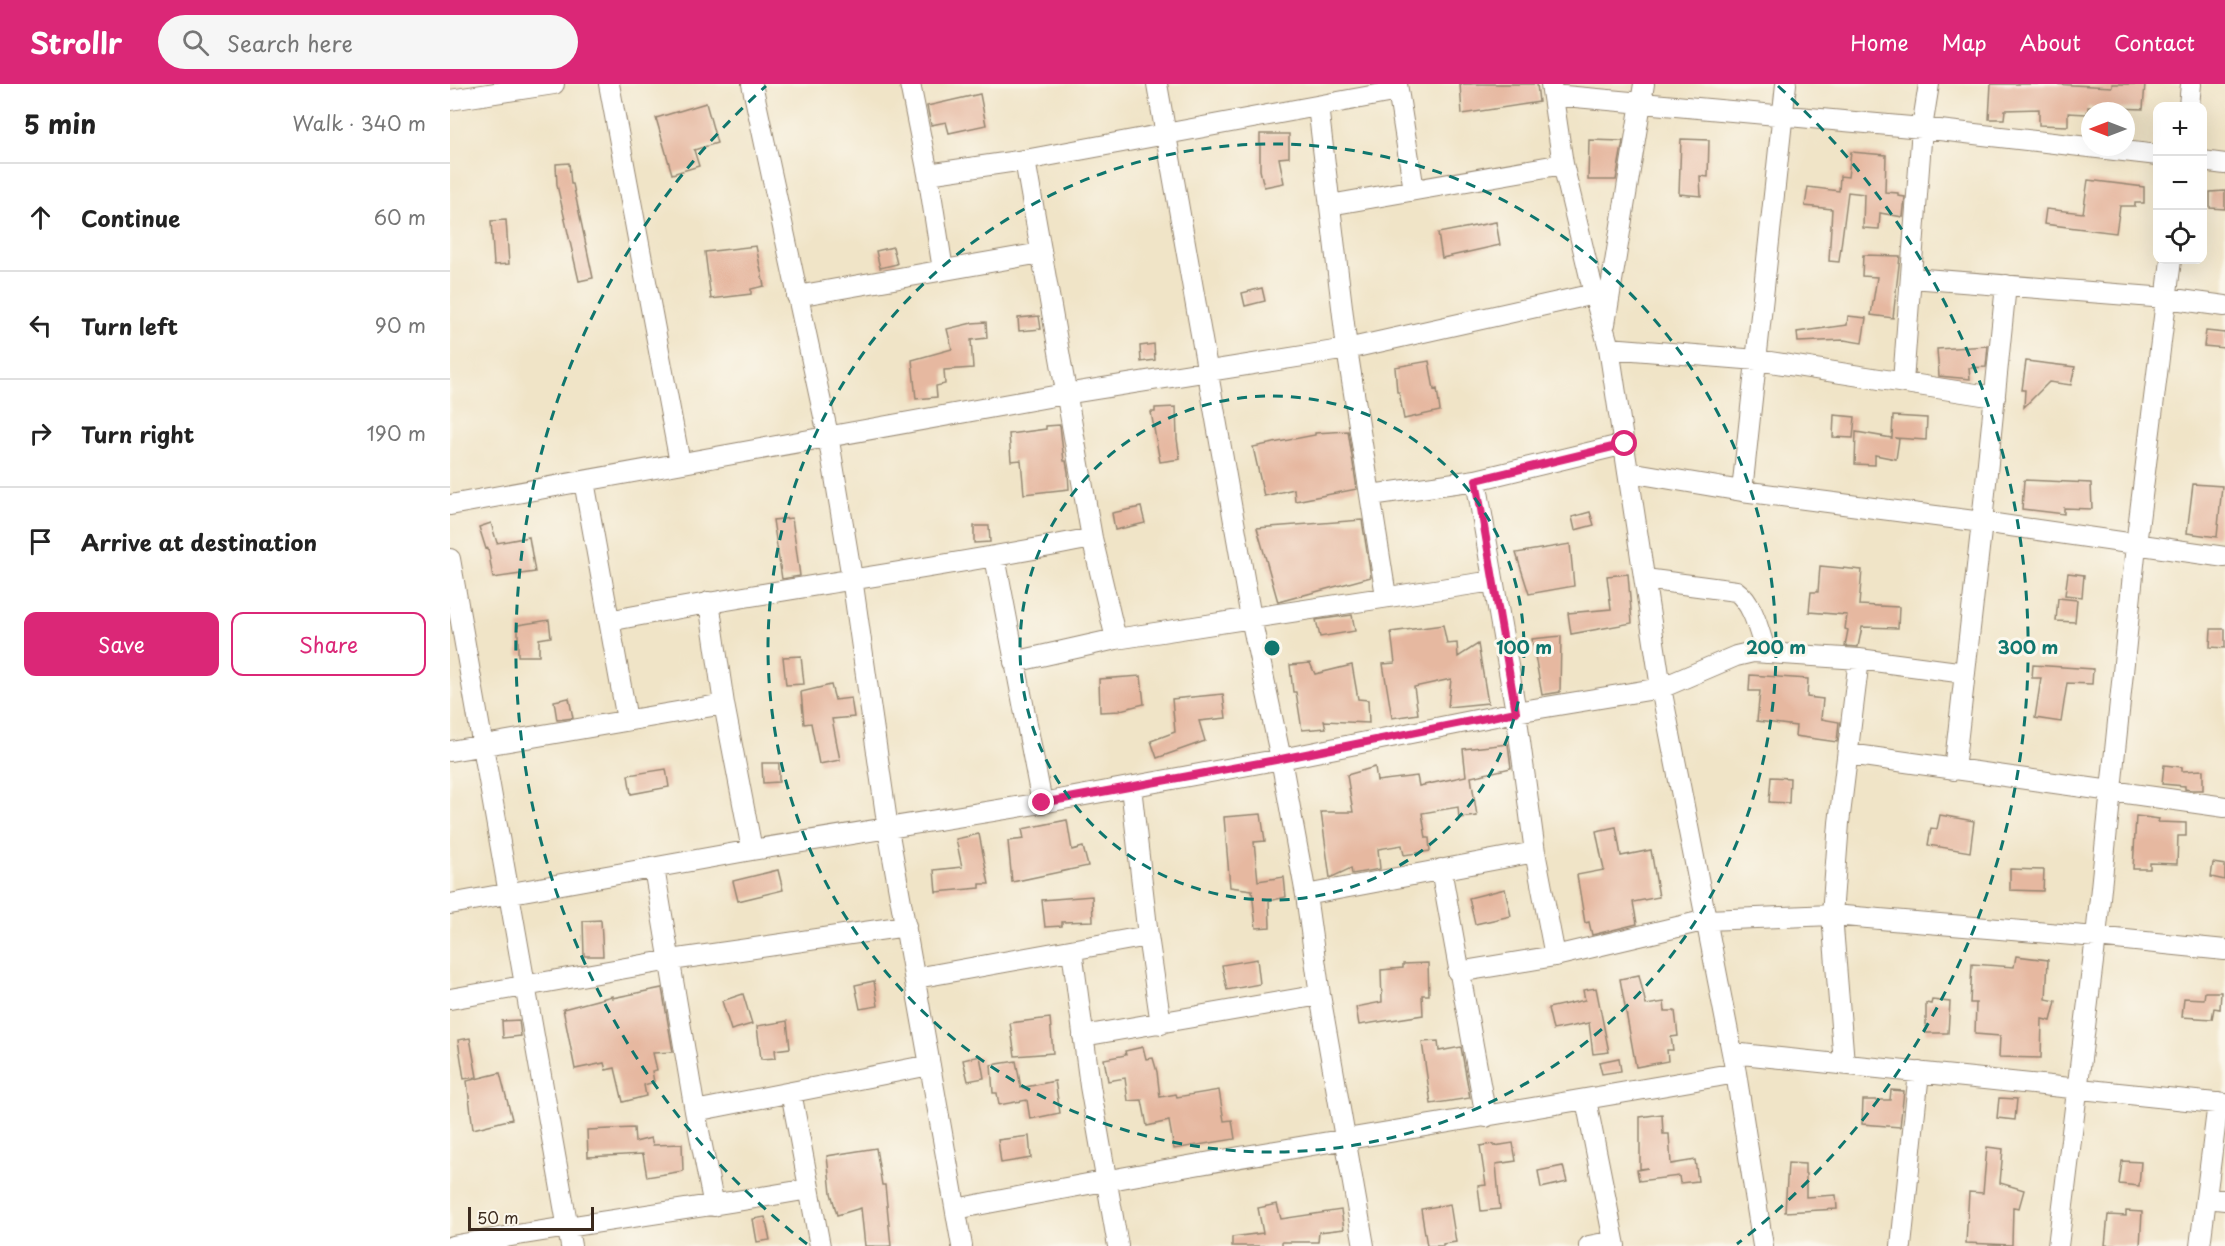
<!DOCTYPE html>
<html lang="en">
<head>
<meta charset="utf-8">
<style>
  body { margin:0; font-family:"Playpen Sans",sans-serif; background:#f6f6f6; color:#222 }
  .controls { position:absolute; right:18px; top:18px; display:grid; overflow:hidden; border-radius:12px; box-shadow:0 6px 24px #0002 }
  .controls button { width:54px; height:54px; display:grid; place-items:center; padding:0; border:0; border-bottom:2px solid #e0e0e0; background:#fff; color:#222; font:30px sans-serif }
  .compass { position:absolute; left:1631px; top:18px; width:54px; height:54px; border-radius:50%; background:#fff; box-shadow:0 6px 24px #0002; rotate:270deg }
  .scale { position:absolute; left:18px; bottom:15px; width:126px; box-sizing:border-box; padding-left:6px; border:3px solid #3b2a1e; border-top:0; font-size:16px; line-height:21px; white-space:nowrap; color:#3b2a1e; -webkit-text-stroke:4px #fbf7ec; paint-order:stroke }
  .stop { position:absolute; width:18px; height:18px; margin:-14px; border:4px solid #db2777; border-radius:50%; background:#fff }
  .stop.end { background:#db2777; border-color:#fff; box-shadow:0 2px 6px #0008 }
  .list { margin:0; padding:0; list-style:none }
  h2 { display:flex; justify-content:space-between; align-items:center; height:78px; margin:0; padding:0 24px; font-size:26px }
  h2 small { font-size:20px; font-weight:400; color:#767676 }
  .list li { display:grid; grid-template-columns:39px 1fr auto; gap:18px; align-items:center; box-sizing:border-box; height:108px; padding:0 24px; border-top:2px solid #e0e0e0 }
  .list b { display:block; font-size:22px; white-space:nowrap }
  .list em { font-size:20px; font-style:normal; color:#767676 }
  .actions { display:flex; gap:12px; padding:18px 24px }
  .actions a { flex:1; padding:14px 0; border:2px solid #db2777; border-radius:12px; text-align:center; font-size:21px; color:#db2777 }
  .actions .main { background:#db2777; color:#fff }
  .icon { flex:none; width:33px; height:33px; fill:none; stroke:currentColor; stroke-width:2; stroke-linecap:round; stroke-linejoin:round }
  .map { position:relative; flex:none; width:1775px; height:1162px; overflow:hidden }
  header { display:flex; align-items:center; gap:36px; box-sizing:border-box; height:84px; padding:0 30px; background:#db2777; color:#fff }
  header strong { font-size:28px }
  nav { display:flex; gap:33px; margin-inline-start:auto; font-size:21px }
  .search { width:420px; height:54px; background:#f6f6f6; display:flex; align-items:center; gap:15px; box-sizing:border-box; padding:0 21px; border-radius:33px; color:#767676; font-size:22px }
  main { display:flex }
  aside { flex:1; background:#fff }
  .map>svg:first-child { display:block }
  .building { fill:#e6b8a0 }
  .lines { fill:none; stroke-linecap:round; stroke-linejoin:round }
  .minor-casing { stroke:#968772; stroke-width:22 }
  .minor { stroke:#fff; stroke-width:20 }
  .route { stroke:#db2777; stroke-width:8 }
  .ring { fill:none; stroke:#0f766e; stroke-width:3; stroke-dasharray:10 8 }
  .centre { fill:#0f766e; stroke:#fbf7ec; stroke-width:3 }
  .ring-label { font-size:18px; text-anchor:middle; font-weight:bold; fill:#0f766e; stroke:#fbf7ec; stroke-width:6; stroke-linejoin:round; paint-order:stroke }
</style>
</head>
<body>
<header>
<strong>Strollr</strong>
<div class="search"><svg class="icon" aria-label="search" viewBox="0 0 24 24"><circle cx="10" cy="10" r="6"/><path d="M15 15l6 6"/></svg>Search here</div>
<nav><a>Home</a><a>Map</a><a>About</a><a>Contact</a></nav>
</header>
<main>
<aside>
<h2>5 min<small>Walk · 340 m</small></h2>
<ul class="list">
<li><svg class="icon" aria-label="ahead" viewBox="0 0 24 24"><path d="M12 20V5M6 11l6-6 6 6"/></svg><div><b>Continue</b></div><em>60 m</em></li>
<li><svg class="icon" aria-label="left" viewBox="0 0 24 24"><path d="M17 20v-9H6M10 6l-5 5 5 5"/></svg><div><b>Turn left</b></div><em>90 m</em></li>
<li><svg class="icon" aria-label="right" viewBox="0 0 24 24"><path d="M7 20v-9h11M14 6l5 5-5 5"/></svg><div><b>Turn right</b></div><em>190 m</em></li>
<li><svg class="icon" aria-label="arrive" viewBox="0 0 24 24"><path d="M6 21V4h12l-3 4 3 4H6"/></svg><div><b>Arrive at destination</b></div></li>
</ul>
<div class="actions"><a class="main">Save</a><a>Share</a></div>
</aside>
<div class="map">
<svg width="1775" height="1162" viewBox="0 0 1775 1162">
  <rect width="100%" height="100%" fill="#fbf7ec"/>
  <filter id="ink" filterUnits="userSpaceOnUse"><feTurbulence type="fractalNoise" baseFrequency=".0167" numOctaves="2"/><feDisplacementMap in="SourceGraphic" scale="12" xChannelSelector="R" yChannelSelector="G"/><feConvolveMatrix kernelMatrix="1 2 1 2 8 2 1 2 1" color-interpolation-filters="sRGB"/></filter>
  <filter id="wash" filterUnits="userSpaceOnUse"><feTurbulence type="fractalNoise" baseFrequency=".008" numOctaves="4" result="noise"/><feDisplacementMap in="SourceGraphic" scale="24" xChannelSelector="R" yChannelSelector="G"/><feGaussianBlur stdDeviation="1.35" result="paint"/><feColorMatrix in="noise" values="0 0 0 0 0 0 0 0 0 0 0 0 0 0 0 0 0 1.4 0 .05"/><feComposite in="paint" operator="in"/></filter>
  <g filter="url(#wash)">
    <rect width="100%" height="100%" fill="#f0e4c7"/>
    <g id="blocks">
      <path class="building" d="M 1010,0 L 1087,0 L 1089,18 L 1012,30 Z
        M 1541,0 L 1602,0 L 1662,3 L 1662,0 L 1695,0 L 1693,25 L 1638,23 L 1637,30 L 1618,29 L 1618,42 L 1589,41 L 1589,25 L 1555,26 L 1554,35 L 1539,35 Z
        M 530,10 L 536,41 L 499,49 L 496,38 L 481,41 L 477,22 Z
        M 256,19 L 267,59 L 244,66 L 249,82 L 222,90 L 206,34 Z
        M 810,50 L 839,50 L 839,73 L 829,74 L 834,99 L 814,103 L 810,86 Z
        M 1231,55 L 1259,56 L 1258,93 L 1250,92 L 1251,112 L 1229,110 Z
        M 1139,56 L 1173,57 L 1166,96 L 1138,96 Z
        M 1401,68 L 1436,71 L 1435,108 L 1448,109 L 1448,112 L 1455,113 L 1453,133 L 1430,129 L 1429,145 L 1413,144 L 1414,110 L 1398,108 L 1389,178 L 1379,177 L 1382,125 L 1355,122 L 1358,103 L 1389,107 L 1390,92 L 1398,93 Z
        M 119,79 L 121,100 L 123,100 L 143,194 L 129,197 L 107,101 L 106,80 Z
        M 1638,96 L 1694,103 L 1694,119 L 1685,119 L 1685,122 L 1670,122 L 1666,149 L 1594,140 L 1596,125 L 1633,129 Z
        M 1775,107 L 1775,125 L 1760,124 L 1760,108 Z
        M 56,136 L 59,180 L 44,181 L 41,137 Z
        M 1046,138 L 1050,161 L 992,174 L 988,149 Z
        M 306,162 L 314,202 L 301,205 L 301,210 L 261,215 L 255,168 Z
        M 443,163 L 447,180 L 430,184 L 426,167 Z
        M 1413,171 L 1450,172 L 1443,234 L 1421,231 L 1427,193 L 1412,192 Z
        M 812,204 L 815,217 L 795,222 L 792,209 Z
        M 589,232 L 591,245 L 569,247 L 568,234 Z
        M 1398,232 L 1416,234 L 1412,259 L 1394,256 L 1348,258 L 1347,248 L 1397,241 Z
        M 536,238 L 537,254 L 521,256 L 523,284 L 494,286 L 495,300 L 486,302 L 487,313 L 466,315 L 462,276 L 502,265 L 497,245 L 522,239 Z
        M 1756,247 L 1775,249 L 1775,264 L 1754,262 Z
        M 704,260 L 705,276 L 691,278 L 690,262 Z
        M 1538,262 L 1536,283 L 1519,284 L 1520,295 L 1489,292 L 1487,265 Z
        M 979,277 L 984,306 L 987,305 L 990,327 L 954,335 L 949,308 L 947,308 L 945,283 Z
        M 1576,277 L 1625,283 L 1621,301 L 1599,298 L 1574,323 L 1575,306 L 1572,306 Z
        M 726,323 L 727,355 L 730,375 L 710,378 L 701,328 L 705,328 L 705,324 Z
        M 1384,331 L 1405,333 L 1403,354 L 1383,353 Z
        M 1443,332 L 1477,334 L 1476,356 L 1445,354 L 1449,355 L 1446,375 L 1425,371 L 1425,381 L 1405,380 L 1406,348 L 1442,354 Z
        M 610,341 L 614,377 L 616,377 L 618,388 L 619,405 L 574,410 L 571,376 L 561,377 L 559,350 L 596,345 L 596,342 Z
        M 898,347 L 907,405 L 845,417 L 844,405 L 814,412 L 803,363 L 865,351 L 865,349 Z
        M 1574,396 L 1641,399 L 1642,425 L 1614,424 L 1614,430 L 1572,425 Z
        M 1743,400 L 1772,402 L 1767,453 L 1737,449 Z
        M 691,423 L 695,439 L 665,446 L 662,429 Z
        M 1140,428 L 1144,441 L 1125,446 L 1122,433 Z
        M 342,434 L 350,492 L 332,495 L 323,436 Z
        M 912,436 L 921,493 L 828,518 L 807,444 Z
        M 41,439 L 47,459 L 79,453 L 85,488 L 43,494 L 38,464 L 36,465 L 29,443 Z
        M 524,442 L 539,442 L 540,458 L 524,459 Z
        M 1120,460 L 1124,502 L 1079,510 L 1066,469 Z
        M 1370,482 L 1412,486 L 1409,521 L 1449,523 L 1448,544 L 1412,543 L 1408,563 L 1395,562 L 1398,546 L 1395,545 L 1397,531 L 1359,528 L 1361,508 L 1368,508 Z
        M 1618,489 L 1634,491 L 1632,513 L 1615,511 Z
        M 1178,490 L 1182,539 L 1121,550 L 1118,529 L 1161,525 L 1157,492 Z
        M 1608,514 L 1627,516 L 1625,538 L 1606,537 Z
        M 902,531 L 905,547 L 870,553 L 866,536 Z
        M 99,536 L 101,553 L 89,555 L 89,572 L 68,572 L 68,541 Z
        M 993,541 L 997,560 L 1007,559 L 1008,573 L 1028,560 L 1038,619 L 998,623 L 1001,595 L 964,603 L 968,630 L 942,634 L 933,580 L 945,579 L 941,548 Z
        M 1761,545 L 1775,545 L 1775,564 L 1760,563 Z
        M 1111,552 L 1110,608 L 1092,611 L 1082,555 Z
        M 351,572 L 354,600 L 336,601 L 333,573 Z
        M 860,579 L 865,590 L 902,581 L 908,615 L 918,616 L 919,639 L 874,637 L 876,644 L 852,646 L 846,608 L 843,608 L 840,581 Z
        M 1583,581 L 1643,585 L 1642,600 L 1617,599 L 1611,638 L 1585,634 L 1591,594 L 1582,594 Z
        M 1300,591 L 1358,595 L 1357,613 L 1373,615 L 1371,635 L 1389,638 L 1387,658 L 1345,652 L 1346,642 L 1307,637 L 1310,607 L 1299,607 Z
        M 691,592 L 694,620 L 670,626 L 670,627 L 650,628 L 649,595 Z
        M 381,601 L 385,616 L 401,614 L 404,633 L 382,635 L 390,676 L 369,680 L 361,639 L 354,640 L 351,608 Z
        M 773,610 L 776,634 L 749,637 L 755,657 L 707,674 L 701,657 L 725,648 L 722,615 Z
        M 119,614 L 123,634 L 107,636 L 104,617 Z
        M 1058,660 L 1061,684 L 1021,693 L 1027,732 L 1009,734 L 1008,723 L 972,729 L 976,754 L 979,754 L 980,767 L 954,771 L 952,761 L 928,765 L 930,785 L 902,790 L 901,784 L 880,794 L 871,728 L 903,728 L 897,691 L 925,683 L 927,697 L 967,692 L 969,702 L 1016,692 L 1013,665 Z
        M 312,679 L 329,679 L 329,698 L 313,699 Z
        M 1714,681 L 1732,683 L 1732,687 L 1753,686 L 1753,706 L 1741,706 L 1735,705 L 1735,702 L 1712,700 Z
        M 216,685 L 219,703 L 181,710 L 178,691 Z
        M 1321,693 L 1340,694 L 1339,719 L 1319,718 Z
        M 811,730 L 815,757 L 804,758 L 808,797 L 834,793 L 836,813 L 819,817 L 820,843 L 806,844 L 802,806 L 780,803 L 774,733 Z
        M 1490,731 L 1524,737 L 1520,768 L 1478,761 L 1481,744 L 1487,745 Z
        M 1686,732 L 1709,735 L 1708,738 L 1736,739 L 1736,752 L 1728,752 L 1727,780 L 1700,779 L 1700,785 L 1683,785 Z
        M 617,736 L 622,766 L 633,763 L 638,782 L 562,798 L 558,757 L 574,755 L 572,745 Z
        M 1166,743 L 1171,772 L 1201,766 L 1209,813 L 1183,818 L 1187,840 L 1142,851 L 1139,838 L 1135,839 L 1127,791 L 1154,786 L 1146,747 Z
        M 529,750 L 539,800 L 530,800 L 530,804 L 486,808 L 484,786 L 512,783 L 506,755 Z
        M 1763,779 L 1775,781 L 1775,796 L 1761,793 Z
        M 1560,785 L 1594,786 L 1593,807 L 1560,806 Z
        M 328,786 L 333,806 L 288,817 L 283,797 Z
        M 1055,805 L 1061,832 L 1025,840 L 1019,814 Z
        M 642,812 L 643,837 L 612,838 L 612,842 L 595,843 L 592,816 Z
        M 151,836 L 153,872 L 134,872 L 133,837 Z
        M 1566,872 L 1598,876 L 1596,915 L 1606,917 L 1601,937 L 1592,935 L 1591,974 L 1549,973 L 1550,952 L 1525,950 L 1526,919 L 1520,919 L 1522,880 L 1564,883 Z
        M 807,875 L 810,900 L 777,906 L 772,881 Z
        M 978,879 L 979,911 L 972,911 L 973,931 L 909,941 L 906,923 L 932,918 L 931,886 L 953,884 L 953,880 Z
        M 1189,891 L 1196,921 L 1214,918 L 1215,927 L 1225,927 L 1228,952 L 1221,953 L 1223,966 L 1217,966 L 1218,977 L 1186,983 L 1170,895 Z
        M 424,897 L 428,922 L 410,925 L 405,901 Z
        M 212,904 L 223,968 L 203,969 L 207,986 L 202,987 L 204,998 L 194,1001 L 196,1012 L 173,1018 L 165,984 L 156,986 L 154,979 L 125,985 L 113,925 L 162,912 L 162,914 Z
        M 1146,904 L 1159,968 L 1143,970 L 1139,939 L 1103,946 L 1098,924 L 1135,916 L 1133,906 Z
        M 1755,908 L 1771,908 L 1770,925 L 1764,924 L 1762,935 L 1732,933 L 1734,914 L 1754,915 Z
        M 293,910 L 302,940 L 281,946 L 272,917 Z
        M 1482,916 L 1500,918 L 1498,949 L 1476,949 L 1476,919 L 1481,920 Z
        M 600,934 L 603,969 L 565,972 L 560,939 Z
        M 69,936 L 71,952 L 53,954 L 52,937 Z
        M 337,937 L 340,964 L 325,966 L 326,974 L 311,975 L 307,942 Z
        M 20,954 L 27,993 L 14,995 L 8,956 Z
        M 988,957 L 989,967 L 1011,963 L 1020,1014 L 981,1020 L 972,958 Z
        M 693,963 L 696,975 L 703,974 L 707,988 L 710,1013 L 726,1010 L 727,1013 L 769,1006 L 774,1037 L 782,1036 L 785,1055 L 724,1065 L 719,1037 L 697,1042 L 692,1016 L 678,1017 L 675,994 L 658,997 L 654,975 L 676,971 L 675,967 Z
        M 530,972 L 534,994 L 518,997 L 513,976 Z
        M 1169,974 L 1171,987 L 1152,990 L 1149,978 Z
        M 566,977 L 571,1004 L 605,997 L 610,1029 L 580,1035 L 577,1016 L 549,1021 L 547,1009 L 543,1009 L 541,981 Z
        M 50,989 L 62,1035 L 23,1045 L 17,997 Z
        M 1441,1006 L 1454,1007 L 1450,1043 L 1412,1040 L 1413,1016 L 1440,1016 Z
        M 1549,1014 L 1567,1015 L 1565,1036 L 1547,1034 Z
        M 1212,1030 L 1213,1050 L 1219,1050 L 1221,1080 L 1245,1076 L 1248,1097 L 1230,1099 L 1229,1092 L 1189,1097 L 1187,1086 L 1198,1084 L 1190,1085 L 1190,1033 Z
        M 184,1044 L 185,1058 L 201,1054 L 203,1061 L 232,1060 L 233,1087 L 197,1093 L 193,1070 L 138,1073 L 137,1046 Z
        M 579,1052 L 581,1074 L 551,1079 L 548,1056 Z
        M 1063,1059 L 1066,1077 L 1046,1080 L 1050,1125 L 1031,1127 L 1028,1102 L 1036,1101 L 1030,1062 L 1044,1060 L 1044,1062 Z
        M 1537,1063 L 1553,1065 L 1550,1099 L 1574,1106 L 1569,1124 L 1563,1123 L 1562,1161 L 1516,1159 L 1519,1108 L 1533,1109 Z
        M 426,1064 L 432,1101 L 435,1101 L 441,1162 L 415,1162 L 411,1124 L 387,1131 L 381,1109 L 377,1072 Z
        M 1672,1077 L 1691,1078 L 1689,1102 L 1669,1100 Z
        M 1338,1079 L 1355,1080 L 1355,1090 L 1356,1090 L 1356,1113 L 1386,1111 L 1387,1125 L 1335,1128 Z
        M 1113,1082 L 1117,1098 L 1091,1104 L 1088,1087 Z
        M 827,1120 L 831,1135 L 891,1126 L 894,1145 L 869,1148 L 868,1158 L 832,1158 L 832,1162 L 782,1162 L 782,1153 L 813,1149 L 808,1124 Z
        M 1000,1120 L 1006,1158 L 993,1160 L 993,1162 L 977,1162 L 971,1125 Z
        M 1676,1127 L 1692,1128 L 1690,1162 L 1655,1161 L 1658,1131 L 1676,1132 Z
        M 315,1133 L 320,1156 L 307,1158 L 303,1135 Z"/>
    </g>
  </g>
  <g filter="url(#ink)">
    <use href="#blocks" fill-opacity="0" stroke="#968772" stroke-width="1.5"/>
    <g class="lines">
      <g class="minor-casing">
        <path id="minor" d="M 159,0 L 230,379
          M 302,0 L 378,351 L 402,494 L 438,745 L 512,1162
          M 460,0 L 478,90 L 493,186
          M 707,0 L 801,534 L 831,675 L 856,811 L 870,911 L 914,1162
          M 947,0 L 964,106
          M 1101,0 L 1113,80 L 1144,210 L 1159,264 L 1211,604 L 1286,989 L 1313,1162
          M 1103,11 L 1472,44 L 1708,71
          M 0,16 L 104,0
          M 868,22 L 897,265 L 936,512
          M 1739,22 L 1741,0
          M 575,76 L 642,454 L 666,555
          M 1752,77 L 1775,80
          M 478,90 L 575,76 L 948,7
          M 880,121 L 1113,80
          M 1462,194 L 1716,214 L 1775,222
          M 347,212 L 591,169
          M 1155,240 L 1194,0
          M 1159,264 L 1307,276 L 1545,313
          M 1453,298 L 1472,44 L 1479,0
          M 1179,388 L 1292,407 L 1532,438 L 1775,473
          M 1026,396 L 1066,628 L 1085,768 L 1105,872
          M 134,397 L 177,636
          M 1292,407 L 1336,0
          M 921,411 L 1026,396 L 1175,360
          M 0,421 L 615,310 L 897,265 L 1144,210
          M 545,473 L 592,719
          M 0,475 L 121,1162
          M 1195,495 L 1286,507 C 1304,520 1309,548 1316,569
          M 259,518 L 274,620 L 302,766
          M 159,537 C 319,506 482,486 642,454
          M 564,578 L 666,555 L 1043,497
          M 0,667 L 274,620
          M 1399,670 L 1775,723
          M 1504,686 L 1532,438 L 1556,201
          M 681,703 L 698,852 L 711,940
          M 204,784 L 245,1027 L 264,1122
          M 991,785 L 1036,1033
          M 856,811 L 1085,768
          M 0,820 L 302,766 L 592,719 L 831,675 L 1066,628 L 1211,604 L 1286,572 L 1303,568 L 1409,575 L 1515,589
          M 622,866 L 640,1002 L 668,1162
          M 1008,888 L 1105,872 L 1257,836 L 1382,831 L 1646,853 L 1775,866
          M 466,894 L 698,852
          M 0,915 L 221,876 L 456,842
          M 633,952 L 870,911
          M 1282,969 L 1775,1020
          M 1394,979 L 1382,831 L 1389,739 L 1409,575
          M 341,1008 L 370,1162
          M 1136,1016 L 1165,1162
          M 245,1027 L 480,981
          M 1757,1114 L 1775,1116
          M 506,1125 C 765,1074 1027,1035 1286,989
          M 2,1162 C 120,1141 240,1126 359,1105
          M 1139,1162 L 1164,1157
          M 1451,1162 L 1469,988
          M 1608,1162 L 1646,853 L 1686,461 L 1721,176
          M 1750,1162 L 1768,1019"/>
      </g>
      <use href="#minor" class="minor"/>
    </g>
  </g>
  <g class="lines" filter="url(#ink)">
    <path class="route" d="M 592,719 L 831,675 L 1066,628 L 1026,396 L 1175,360"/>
  </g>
  <g class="ring">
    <circle cx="822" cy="564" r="252"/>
    <circle cx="822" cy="564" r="504"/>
    <path d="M357 1160A756 756 0 0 1 316 2M1328 2A756 756 0 0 1 1287 1160"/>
  </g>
  <circle cx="822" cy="564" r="9" class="centre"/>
  <g class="ring-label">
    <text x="1074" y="570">100 m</text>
    <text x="1326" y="570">200 m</text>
    <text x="1578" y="570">300 m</text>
  </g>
</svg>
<div class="controls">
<button>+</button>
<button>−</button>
<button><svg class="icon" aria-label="locate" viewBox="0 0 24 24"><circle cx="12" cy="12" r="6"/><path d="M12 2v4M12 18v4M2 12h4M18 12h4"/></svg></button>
</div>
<svg class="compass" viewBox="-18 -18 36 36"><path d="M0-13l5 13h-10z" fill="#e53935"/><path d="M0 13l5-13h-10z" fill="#767676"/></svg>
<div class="scale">50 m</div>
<div class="stop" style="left:1175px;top:360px"></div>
<div class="stop end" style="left:592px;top:719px"></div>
</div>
</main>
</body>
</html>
